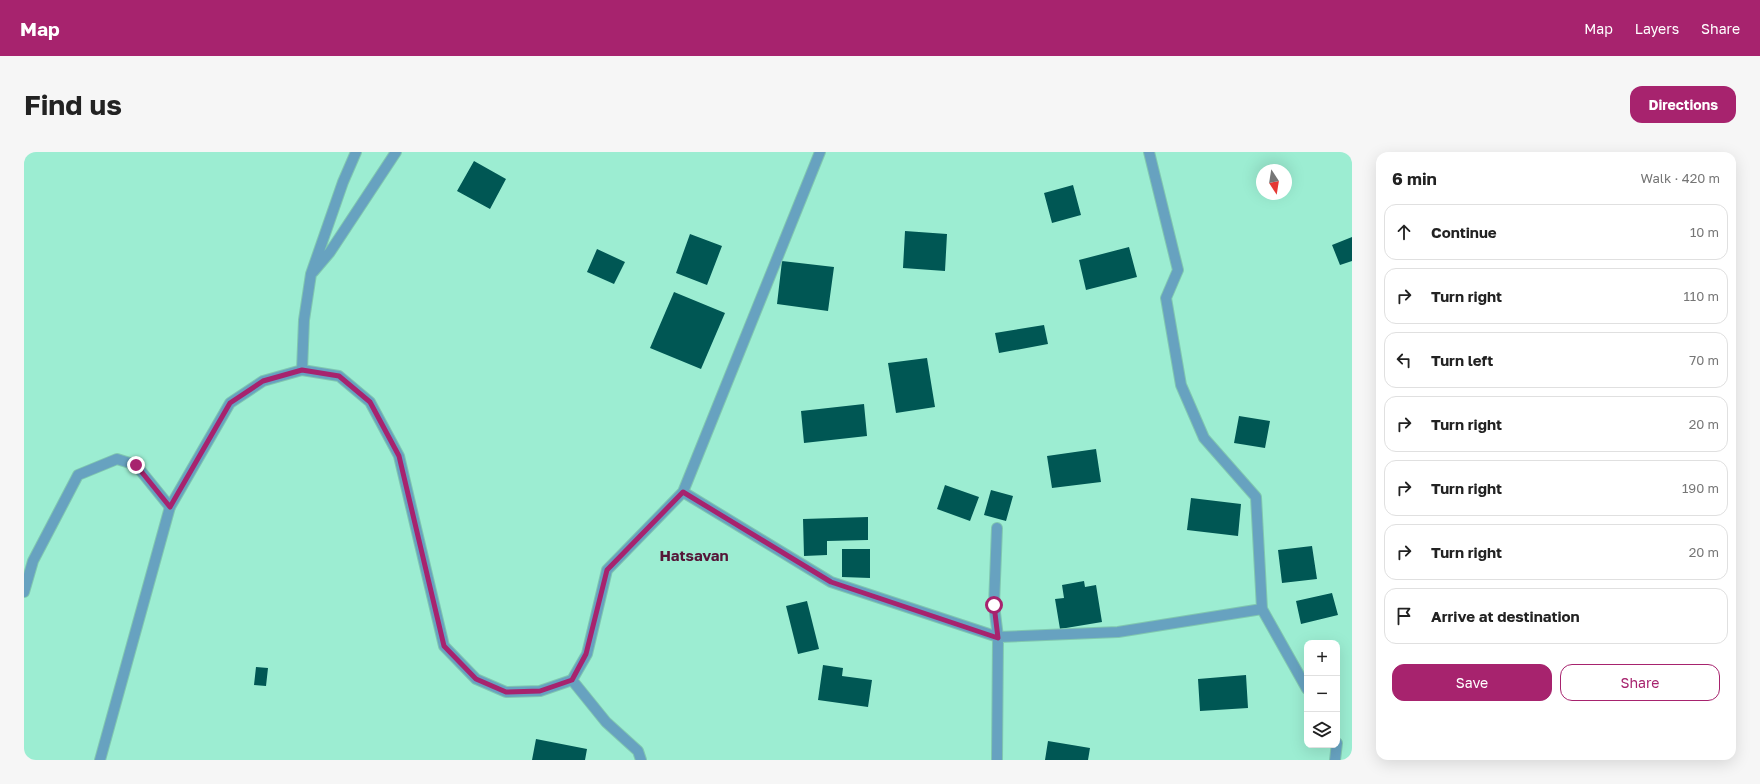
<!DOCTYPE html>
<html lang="en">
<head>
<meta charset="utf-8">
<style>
  body { margin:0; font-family:"Golos Text",sans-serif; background:#f6f6f6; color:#222 }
  .controls { position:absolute; right:12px; bottom:12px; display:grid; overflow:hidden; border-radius:8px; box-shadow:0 4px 16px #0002 }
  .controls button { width:36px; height:36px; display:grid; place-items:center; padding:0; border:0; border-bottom:1px solid #e0e0e0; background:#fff; color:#222; font:20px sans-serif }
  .compass { position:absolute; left:1232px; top:12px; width:36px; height:36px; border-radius:50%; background:#fff; box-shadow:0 4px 16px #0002; rotate:168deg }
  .stop { position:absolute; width:12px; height:12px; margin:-9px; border:3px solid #a7236e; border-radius:50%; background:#fff }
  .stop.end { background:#a7236e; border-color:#fff; box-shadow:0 1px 4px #0008 }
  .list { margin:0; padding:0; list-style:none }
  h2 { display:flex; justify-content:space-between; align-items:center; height:52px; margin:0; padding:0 16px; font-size:17px }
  h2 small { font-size:13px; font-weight:400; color:#767676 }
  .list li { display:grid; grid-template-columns:26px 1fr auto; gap:12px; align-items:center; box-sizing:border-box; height:56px; margin:0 8px 8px; padding:0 8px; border:1px solid #e0e0e0; border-radius:12px }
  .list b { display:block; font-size:15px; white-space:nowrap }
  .list em { font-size:13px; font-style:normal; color:#767676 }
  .actions { display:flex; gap:8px; padding:12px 16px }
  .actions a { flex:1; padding:9px 0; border:1px solid #a7236e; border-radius:12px; text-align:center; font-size:14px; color:#a7236e }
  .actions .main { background:#a7236e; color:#fff }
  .icon { flex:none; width:22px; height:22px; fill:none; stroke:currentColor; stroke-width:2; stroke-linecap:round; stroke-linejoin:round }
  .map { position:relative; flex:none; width:1328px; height:608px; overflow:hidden; border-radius:12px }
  header { display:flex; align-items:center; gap:24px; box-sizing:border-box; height:56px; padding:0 20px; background:#a7236e; color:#fff }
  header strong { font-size:19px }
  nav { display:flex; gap:22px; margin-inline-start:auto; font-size:14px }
  .intro { display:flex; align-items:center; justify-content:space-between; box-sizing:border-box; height:96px; padding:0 24px }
  h1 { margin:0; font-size:28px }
  .button { padding:10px 18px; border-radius:12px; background:#a7236e; color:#fff; font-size:14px; font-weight:700 }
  main { display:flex; gap:24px; padding:0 24px }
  aside { flex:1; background:#fff; border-radius:12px; box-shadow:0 4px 16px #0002 }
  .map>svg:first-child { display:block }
  .building { fill:#005754 }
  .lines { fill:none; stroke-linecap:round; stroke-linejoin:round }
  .service-casing { stroke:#80c8b0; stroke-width:12 }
  .minor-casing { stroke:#80c8b0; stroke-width:12 }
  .tertiary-casing { stroke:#80c8b0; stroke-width:12 }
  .service { stroke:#67a2c0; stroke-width:10 }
  .minor { stroke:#67a2c0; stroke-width:10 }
  .tertiary { stroke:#67a2c0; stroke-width:10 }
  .route { stroke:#a7236e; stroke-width:5 }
  .labels { text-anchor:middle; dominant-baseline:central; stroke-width:4; stroke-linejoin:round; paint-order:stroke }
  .quarter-label { font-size:15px; font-weight:bold; fill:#551638; stroke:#9cedd2 }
</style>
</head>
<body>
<header>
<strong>Map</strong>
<nav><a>Map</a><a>Layers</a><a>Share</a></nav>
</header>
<div class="intro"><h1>Find us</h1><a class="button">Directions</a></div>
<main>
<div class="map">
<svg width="1328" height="608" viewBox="0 0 1328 608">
  <rect width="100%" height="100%" fill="#9cedd2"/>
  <path class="building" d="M 450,9 L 482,27 L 466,57 L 433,39 Z
    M 1049,33 L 1057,63 L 1028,71 L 1020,41 Z
    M 881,79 L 923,82 L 921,119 L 879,116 Z
    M 666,82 L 698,94 L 683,133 L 652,121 Z
    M 1328,85 L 1328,109 L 1316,113 L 1308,93 Z
    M 1105,95 L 1113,125 L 1062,138 L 1055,108 Z
    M 573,97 L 601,110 L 590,132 L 563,120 Z
    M 758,109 L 810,115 L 804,159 L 753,152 Z
    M 650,140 L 701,161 L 677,217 L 626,196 Z
    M 1020,173 L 1024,192 L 975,201 L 971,181 Z
    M 903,206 L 911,255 L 872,261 L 864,211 Z
    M 840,252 L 843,284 L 780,291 L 777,259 Z
    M 1215,264 L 1246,269 L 1241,296 L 1210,291 Z
    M 1072,297 L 1077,330 L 1028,336 L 1023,304 Z
    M 921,333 L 955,345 L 946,369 L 913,357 Z
    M 967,338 L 989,344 L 982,369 L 960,363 Z
    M 1167,346 L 1217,352 L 1214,384 L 1163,378 Z
    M 844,365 L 844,388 L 803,389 L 803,403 L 780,404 L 779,367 Z
    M 1288,394 L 1293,427 L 1258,431 L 1254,398 Z
    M 818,397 L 846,397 L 846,426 L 818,425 Z
    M 1060,429 L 1061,435 L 1072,433 L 1078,470 L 1036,477 L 1031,447 L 1040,446 L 1038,433 Z
    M 1308,441 L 1314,463 L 1277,472 L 1272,449 Z
    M 783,449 L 795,497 L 774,502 L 762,454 Z
    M 799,513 L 819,516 L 818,524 L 848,528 L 844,555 L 794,548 Z
    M 232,515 L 244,516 L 242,534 L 230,533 Z
    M 1222,523 L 1224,556 L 1176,559 L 1174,527 Z
    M 512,587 L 563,597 L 561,608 L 508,608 Z
    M 1024,589 L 1066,596 L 1064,608 L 1021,608 Z"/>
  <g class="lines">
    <g class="service-casing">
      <path id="service" d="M 973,376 L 970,453 L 974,485"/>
    </g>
    <g class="minor-casing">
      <path id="minor" d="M 1125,0 L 1154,118 L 1142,146 L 1157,233 L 1180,286 L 1232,345 L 1238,457 L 1283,537
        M 289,120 L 306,100 L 372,0
        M 278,218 L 280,168 L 287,122 L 319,30 L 332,0
        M 659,340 L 807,430 L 974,485 L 1094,480 L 1238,457
        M 0,440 L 9,409 L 54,323 L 93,307 L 112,313 L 146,355
        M 548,528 L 582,570 L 614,599 L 617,608
        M 973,608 L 974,485
        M 1311,608 L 1313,591"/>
    </g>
    <g class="tertiary-casing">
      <path id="tertiary" d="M 76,608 L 146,355 L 206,251 L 239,229 L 278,218 L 315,224 L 346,250 L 375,304 L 420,494 L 452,527 L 482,540 L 516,539 L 548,528 L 563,502 L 583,418 L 659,340 L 796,0"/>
    </g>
    <use href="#service" class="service"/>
    <use href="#minor" class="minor"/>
    <use href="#tertiary" class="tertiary"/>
  </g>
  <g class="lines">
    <path class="route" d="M 112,313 L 146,355 L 206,251 L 239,229 L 278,218 L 315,224 L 346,250 L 375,304 L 420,494 L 452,527 L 482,540 L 516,539 L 548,528 L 562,502 L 583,418 L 659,340 L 807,430 L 974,486 L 970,453"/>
  </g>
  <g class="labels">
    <g class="quarter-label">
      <text x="670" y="403">Hatsavan</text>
    </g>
  </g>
</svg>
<div class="controls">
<button>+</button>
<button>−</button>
<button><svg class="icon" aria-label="layers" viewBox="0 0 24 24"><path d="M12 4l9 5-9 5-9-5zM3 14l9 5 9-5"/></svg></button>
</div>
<svg class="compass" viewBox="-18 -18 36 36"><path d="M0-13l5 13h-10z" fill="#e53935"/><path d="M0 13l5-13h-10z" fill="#767676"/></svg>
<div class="stop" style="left:970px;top:453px"></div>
<div class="stop end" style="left:112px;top:313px"></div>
</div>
<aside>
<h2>6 min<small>Walk · 420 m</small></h2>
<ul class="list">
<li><svg class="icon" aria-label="ahead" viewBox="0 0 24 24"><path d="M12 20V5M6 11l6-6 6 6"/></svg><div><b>Continue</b></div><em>10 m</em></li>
<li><svg class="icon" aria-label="right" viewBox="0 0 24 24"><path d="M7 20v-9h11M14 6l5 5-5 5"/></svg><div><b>Turn right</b></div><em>110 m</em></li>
<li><svg class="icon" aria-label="left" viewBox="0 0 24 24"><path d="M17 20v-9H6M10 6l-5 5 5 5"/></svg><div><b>Turn left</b></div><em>70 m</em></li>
<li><svg class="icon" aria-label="right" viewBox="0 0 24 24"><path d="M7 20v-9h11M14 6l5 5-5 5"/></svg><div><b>Turn right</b></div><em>20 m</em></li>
<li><svg class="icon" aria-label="right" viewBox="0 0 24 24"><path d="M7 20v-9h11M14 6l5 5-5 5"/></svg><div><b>Turn right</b></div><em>190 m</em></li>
<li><svg class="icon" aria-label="right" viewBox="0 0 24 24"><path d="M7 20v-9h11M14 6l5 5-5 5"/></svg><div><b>Turn right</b></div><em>20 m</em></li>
<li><svg class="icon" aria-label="arrive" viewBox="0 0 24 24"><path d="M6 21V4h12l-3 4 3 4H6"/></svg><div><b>Arrive at destination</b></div></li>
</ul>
<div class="actions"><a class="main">Save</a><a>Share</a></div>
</aside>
</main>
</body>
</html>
